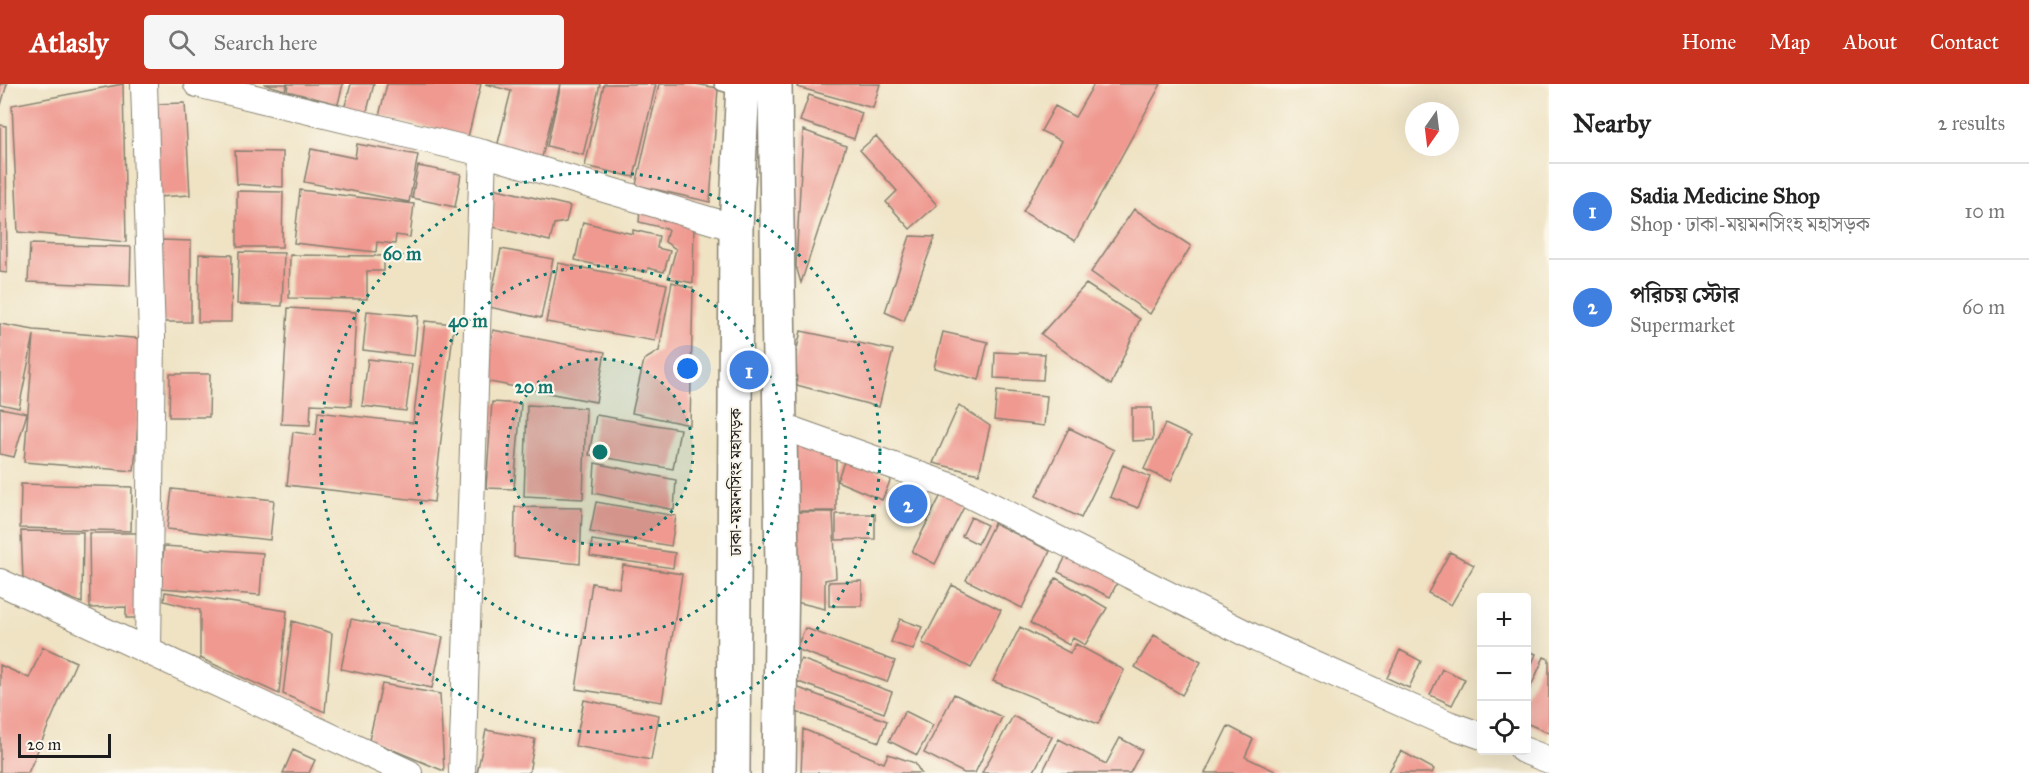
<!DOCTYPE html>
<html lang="en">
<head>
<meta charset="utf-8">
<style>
  body { margin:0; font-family:"IM FELL Great Primer","Noto Serif Bengali",serif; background:#f6f6f6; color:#222 }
  .controls { position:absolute; right:18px; bottom:18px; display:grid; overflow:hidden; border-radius:6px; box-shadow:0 6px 24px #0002 }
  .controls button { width:54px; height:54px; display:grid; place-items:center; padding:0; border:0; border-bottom:2px solid #e0e0e0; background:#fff; color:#222; font:30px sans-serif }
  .compass { position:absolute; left:1405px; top:18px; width:54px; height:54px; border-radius:50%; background:#fff; box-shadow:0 6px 24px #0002; rotate:194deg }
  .scale { position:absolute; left:18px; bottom:15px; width:93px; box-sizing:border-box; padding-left:6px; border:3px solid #1c1c1c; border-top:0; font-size:16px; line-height:21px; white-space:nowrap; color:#1c1c1c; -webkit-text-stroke:4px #fbf7ec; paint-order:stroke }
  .you { position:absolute; left:688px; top:285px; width:21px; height:21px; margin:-15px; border:4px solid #fff; border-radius:50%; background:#1a73e8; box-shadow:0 0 0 9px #1a73e833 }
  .badge { display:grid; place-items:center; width:39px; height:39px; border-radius:50%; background:#c8321e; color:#fff; font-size:20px; font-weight:700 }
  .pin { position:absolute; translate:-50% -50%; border:3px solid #fff; box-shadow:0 2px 6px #0006 }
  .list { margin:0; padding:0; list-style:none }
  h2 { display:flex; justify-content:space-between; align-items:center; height:78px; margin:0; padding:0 24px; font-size:26px }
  h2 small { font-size:20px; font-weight:400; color:#767676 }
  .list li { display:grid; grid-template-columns:39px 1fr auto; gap:18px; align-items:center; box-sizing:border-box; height:96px; padding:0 24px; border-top:2px solid #e0e0e0 }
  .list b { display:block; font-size:22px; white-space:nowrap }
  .list p { margin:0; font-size:20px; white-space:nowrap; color:#767676 }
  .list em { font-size:20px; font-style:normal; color:#767676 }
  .icon { flex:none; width:33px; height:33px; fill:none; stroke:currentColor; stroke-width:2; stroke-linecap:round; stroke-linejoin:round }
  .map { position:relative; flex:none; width:1549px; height:689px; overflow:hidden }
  header { display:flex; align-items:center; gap:36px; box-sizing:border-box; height:84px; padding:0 30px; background:#c8321e; color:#fff }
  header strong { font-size:28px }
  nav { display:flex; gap:33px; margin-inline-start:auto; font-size:21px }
  .search { width:420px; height:54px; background:#f6f6f6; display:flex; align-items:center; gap:15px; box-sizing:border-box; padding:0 21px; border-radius:6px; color:#767676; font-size:22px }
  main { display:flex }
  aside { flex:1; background:#fff }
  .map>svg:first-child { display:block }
  .building { fill:#ef9990 }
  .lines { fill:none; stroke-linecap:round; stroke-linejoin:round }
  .lane-casing { stroke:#868070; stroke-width:15 }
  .street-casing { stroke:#868070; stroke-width:28 }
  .secondary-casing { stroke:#868070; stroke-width:36 }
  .lane { stroke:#fff; stroke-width:12 }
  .street { stroke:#fff; stroke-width:26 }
  .secondary { stroke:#fff; stroke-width:33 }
  .ring { fill:none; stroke:#0f766e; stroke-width:3; stroke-dasharray:3 6 }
  .labels { text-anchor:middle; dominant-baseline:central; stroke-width:4.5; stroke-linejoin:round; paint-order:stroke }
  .street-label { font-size:16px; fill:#1c1c1c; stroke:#fbf7ec }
  .centre { fill:#0f766e; stroke:#fbf7ec; stroke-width:3 }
  .ring-label { font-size:18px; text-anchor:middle; font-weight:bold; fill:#0f766e; stroke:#fbf7ec; stroke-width:4.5; stroke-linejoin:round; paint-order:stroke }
</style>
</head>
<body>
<header>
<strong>Atlasly</strong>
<div class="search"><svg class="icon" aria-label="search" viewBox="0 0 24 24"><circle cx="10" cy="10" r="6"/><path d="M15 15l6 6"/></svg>Search here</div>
<nav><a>Home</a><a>Map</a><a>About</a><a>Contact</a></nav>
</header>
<main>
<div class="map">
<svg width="1549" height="689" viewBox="0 0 1549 689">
  <rect width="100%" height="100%" fill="#fbf7ec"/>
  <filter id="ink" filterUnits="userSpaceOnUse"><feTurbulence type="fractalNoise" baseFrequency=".0167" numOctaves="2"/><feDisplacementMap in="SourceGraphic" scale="12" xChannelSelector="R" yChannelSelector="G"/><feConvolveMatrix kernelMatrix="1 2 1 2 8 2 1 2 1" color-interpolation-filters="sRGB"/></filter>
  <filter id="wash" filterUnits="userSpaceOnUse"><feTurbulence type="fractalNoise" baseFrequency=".008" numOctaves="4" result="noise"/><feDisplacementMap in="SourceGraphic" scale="24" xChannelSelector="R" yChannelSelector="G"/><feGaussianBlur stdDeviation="1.35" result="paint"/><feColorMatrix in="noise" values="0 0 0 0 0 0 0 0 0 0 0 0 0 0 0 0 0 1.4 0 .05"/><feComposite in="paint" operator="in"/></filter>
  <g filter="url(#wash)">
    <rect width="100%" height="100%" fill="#efe3c4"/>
    <g id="blocks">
      <path class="building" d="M 0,0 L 7,0 L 1,21 L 0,21 Z
        M 123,0 L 126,158 L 18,148 L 12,21 Z
        M 264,0 L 287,0 L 285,6 Z
        M 288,0 L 343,0 L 338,20 L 287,7 Z
        M 351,0 L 374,0 L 366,31 L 344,25 Z
        M 387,0 L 481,0 L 468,53 L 379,32 Z
        M 560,0 L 542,73 L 497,63 L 511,7 L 485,0 Z
        M 561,0 L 600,0 L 583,71 L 547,62 Z
        M 604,0 L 656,0 L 634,93 L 585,82 Z
        M 659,0 L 695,0 L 718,4 L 710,118 L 636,101 Z
        M 798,0 L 880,0 L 873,24 L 797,3 Z
        M 1094,0 L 1161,0 L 1075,157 L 1023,128 L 1062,57 L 1041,47 L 1055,22 L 1075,33 Z
        M 809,11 L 862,29 L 854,55 L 800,37 Z
        M 185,19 L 190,111 L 158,113 L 153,20 Z
        M 0,41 L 6,42 L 7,189 L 0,188 Z
        M 803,46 L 846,62 L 801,199 L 796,182 Z
        M 876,52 L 937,121 L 910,145 L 886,118 L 897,107 L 860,66 Z
        M 357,60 L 418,71 L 409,118 L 304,98 L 311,65 L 355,74 Z
        M 235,67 L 283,68 L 283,103 L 237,100 Z
        M 418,82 L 461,90 L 455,123 L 412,114 Z
        M 493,104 L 570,122 L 566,138 L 554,140 L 550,157 L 485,141 Z
        M 300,106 L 414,120 L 410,153 L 396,151 L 395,160 L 377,158 L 376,168 L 294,159 Z
        M 237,107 L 283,108 L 282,163 L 237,163 Z
        M 640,125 L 694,137 L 693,199 L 668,194 L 676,165 L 665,158 L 668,145 L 639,138 Z
        M 1134,125 L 1191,162 L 1150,230 L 1091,188 Z
        M 583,138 L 633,150 L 633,146 L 659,152 L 657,164 L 670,167 L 664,188 L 648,184 L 647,188 L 627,184 L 625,188 L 575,176 Z
        M 910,152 L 935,153 L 904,237 L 885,228 Z
        M 161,156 L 191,157 L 191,238 L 161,238 Z
        M 30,160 L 131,163 L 130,202 L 28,198 Z
        M 501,165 L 553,175 L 541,234 L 489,223 Z
        M 239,168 L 284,169 L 282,222 L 237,220 Z
        M 199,170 L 232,171 L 231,238 L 198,238 Z
        M 290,171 L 384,172 L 384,187 L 367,187 L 367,215 L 289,214 Z
        M 558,179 L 667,200 L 655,257 L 546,238 Z
        M 672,198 L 693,204 L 690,341 L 632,329 L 644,276 L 659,267 Z
        M 1086,200 L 1140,235 L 1111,301 L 1041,250 Z
        M 288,224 L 356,228 L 351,322 L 311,320 L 310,341 L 281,340 Z
        M 367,227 L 418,232 L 414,272 L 363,266 Z
        M 425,237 L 454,240 L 434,418 L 287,401 L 293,348 L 316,351 L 318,328 L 413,339 Z
        M 0,240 L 34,246 L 145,255 L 134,387 L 24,378 L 34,251 L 19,324 L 0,320 Z
        M 493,246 L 605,268 L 596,318 L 484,297 Z
        M 801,247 L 893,266 L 879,323 L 789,299 Z
        M 943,248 L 988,258 L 979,296 L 934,284 Z
        M 995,268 L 1045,270 L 1043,296 L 994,294 Z
        M 368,275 L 412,280 L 406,327 L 362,322 Z
        M 170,290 L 210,290 L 209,333 L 169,333 Z
        M 997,307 L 1047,312 L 1044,342 L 994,336 Z
        M 492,318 L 521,320 L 514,405 L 486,404 Z
        M 527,321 L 586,324 L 583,415 L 524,412 Z
        M 959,321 L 990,342 L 979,390 L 933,379 Z
        M 0,324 L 27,329 L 14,373 L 0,370 Z
        M 1132,324 L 1152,324 L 1153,356 L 1132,357 Z
        M 596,331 L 680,345 L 673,385 L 589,371 Z
        M 1165,340 L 1191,352 L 1171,397 L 1144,385 Z
        M 1069,344 L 1114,366 L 1081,434 L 1036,412 Z
        M 793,351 L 836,366 L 836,427 L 793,427 Z
        M 845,375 L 891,395 L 882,416 L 837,397 Z
        M 595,379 L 676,396 L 674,426 L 593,409 Z
        M 1123,381 L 1150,393 L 1138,424 L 1110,413 Z
        M 21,400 L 132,403 L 131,447 L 20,444 Z
        M 172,405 L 274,416 L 270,456 L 167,445 Z
        M 942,409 L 965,421 L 935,480 L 912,468 Z
        M 596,418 L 676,432 L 671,462 L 590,448 Z
        M 515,423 L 582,424 L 580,480 L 514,473 Z
        M 795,428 L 833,428 L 836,494 L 825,496 L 825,525 L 792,517 Z
        M 836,430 L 875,430 L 875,455 L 836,456 Z
        M 971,433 L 987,441 L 978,460 L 962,452 Z
        M 994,439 L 1050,467 L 1022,524 L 966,496 Z
        M 21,447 L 83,448 L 82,519 L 23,495 Z
        M 89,449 L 137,449 L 138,534 L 126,534 L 126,523 L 90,524 Z
        M 592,456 L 675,469 L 673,484 L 590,472 Z
        M 164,462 L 263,469 L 260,511 L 160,504 Z
        M 1070,464 L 1122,489 L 1110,513 L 1058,488 Z
        M 1450,468 L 1474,481 L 1451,521 L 1428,509 Z
        M 623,481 L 682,490 L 662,618 L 576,605 L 592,499 L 619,504 Z
        M 1056,494 L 1107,524 L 1085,561 L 1073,554 L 1069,561 L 1030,539 Z
        M 862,497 L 862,522 L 829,522 L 829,498 Z
        M 952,501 L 1001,526 L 971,584 L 922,559 Z
        M 165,508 L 287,527 L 279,610 L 200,574 L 200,526 L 164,517 Z
        M 351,535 L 443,553 L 432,604 L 341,585 Z
        M 900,535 L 922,543 L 913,566 L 891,558 Z
        M 292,537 L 332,549 L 325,628 L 283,610 Z
        M 1020,543 L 1070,569 L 1076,560 L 1124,586 L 1098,640 L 993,597 Z
        M 805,544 L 895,577 L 887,598 L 796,565 Z
        M 1154,551 L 1201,578 L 1182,611 L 1135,583 Z
        M 43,563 L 76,578 L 28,689 L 0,689 L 0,581 L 29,594 Z
        M 1400,566 L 1421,577 L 1409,604 L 1387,594 Z
        M 1526,566 L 1536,570 L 1527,592 L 1526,592 Z
        M 1544,573 L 1549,575 L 1549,649 L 1526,639 L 1526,614 Z
        M 801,575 L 892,608 L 884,629 L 793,596 Z
        M 1442,585 L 1465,595 L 1452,621 L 1430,611 Z
        M 382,600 L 440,610 L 444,687 L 369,656 Z
        M 796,603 L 887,637 L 879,658 L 788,625 Z
        M 954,610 L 1002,633 L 975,689 L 964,689 L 924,669 Z
        M 584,616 L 659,631 L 651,676 L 575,662 Z
        M 905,627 L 933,641 L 917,671 L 889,657 Z
        M 1013,632 L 1052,653 L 1033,689 L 982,689 Z
        M 1228,642 L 1253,655 L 1245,673 L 1279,689 L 1205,689 Z
        M 803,645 L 884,679 L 888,670 L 915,679 L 921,689 L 801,689 Z
        M 486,646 L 535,655 L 529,689 L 477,689 Z
        M 1120,654 L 1142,666 L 1130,689 L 1042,689 L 1059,655 L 1106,680 Z
        M 293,666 L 315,676 L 309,689 L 283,689 Z
        M 1401,667 L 1434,685 L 1432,689 L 1388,689 Z"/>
    </g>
  </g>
  <g filter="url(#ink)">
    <use href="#blocks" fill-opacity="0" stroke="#868070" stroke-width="1.5"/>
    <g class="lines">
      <g class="lane-casing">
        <path id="lane" d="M 721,0 L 741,6"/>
      </g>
      <g class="street-casing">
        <path id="street" d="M 144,0 L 152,253 L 148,567
          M 197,0 L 483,69 L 736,144
          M 781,342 L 956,404 L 1257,555 L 1448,640 L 1482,652
          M 0,498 L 409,689
          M 1523,666 L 1549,676
          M 462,689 L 483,69"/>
      </g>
      <g class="secondary-casing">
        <path id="secondary" d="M 775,0 L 782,485 L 779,689
          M 733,689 L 736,144 L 743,0"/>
      </g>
      <use href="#lane" class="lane"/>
      <use href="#street" class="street"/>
      <use href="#secondary" class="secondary"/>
    </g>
  </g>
  <circle cx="600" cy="368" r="93" fill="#0f766e" fill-opacity=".12"/>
  <g class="ring">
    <circle cx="600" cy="368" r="93"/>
    <circle cx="600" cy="368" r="186"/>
    <circle cx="600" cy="368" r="280"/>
  </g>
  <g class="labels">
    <g class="street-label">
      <text transform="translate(735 398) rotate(-90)">ঢাকা-ময়মনসিংহ মহাসড়ক</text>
    </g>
  </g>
  <circle cx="600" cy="368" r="9" class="centre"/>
  <g class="ring-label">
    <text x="402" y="176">60 m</text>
    <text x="468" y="243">40 m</text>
    <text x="534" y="309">20 m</text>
  </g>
</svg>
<div class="controls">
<button>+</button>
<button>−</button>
<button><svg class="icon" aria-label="locate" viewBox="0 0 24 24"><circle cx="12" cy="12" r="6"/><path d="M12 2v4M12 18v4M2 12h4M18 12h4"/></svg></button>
</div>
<svg class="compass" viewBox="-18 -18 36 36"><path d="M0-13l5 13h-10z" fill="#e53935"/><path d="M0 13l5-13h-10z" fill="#767676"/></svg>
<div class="scale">20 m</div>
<div class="you"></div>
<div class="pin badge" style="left:749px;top:286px;background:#3f7fe0">1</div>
<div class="pin badge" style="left:908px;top:420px;background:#3f7fe0">2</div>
</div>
<aside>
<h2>Nearby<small>2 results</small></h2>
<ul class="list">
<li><span class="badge" style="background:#3f7fe0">1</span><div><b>Sadia Medicine Shop</b><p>Shop · ঢাকা-ময়মনসিংহ মহাসড়ক</p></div><em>10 m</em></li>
<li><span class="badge" style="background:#3f7fe0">2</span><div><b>পরিচয় স্টোর</b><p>Supermarket</p></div><em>60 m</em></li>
</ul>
</aside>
</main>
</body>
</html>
